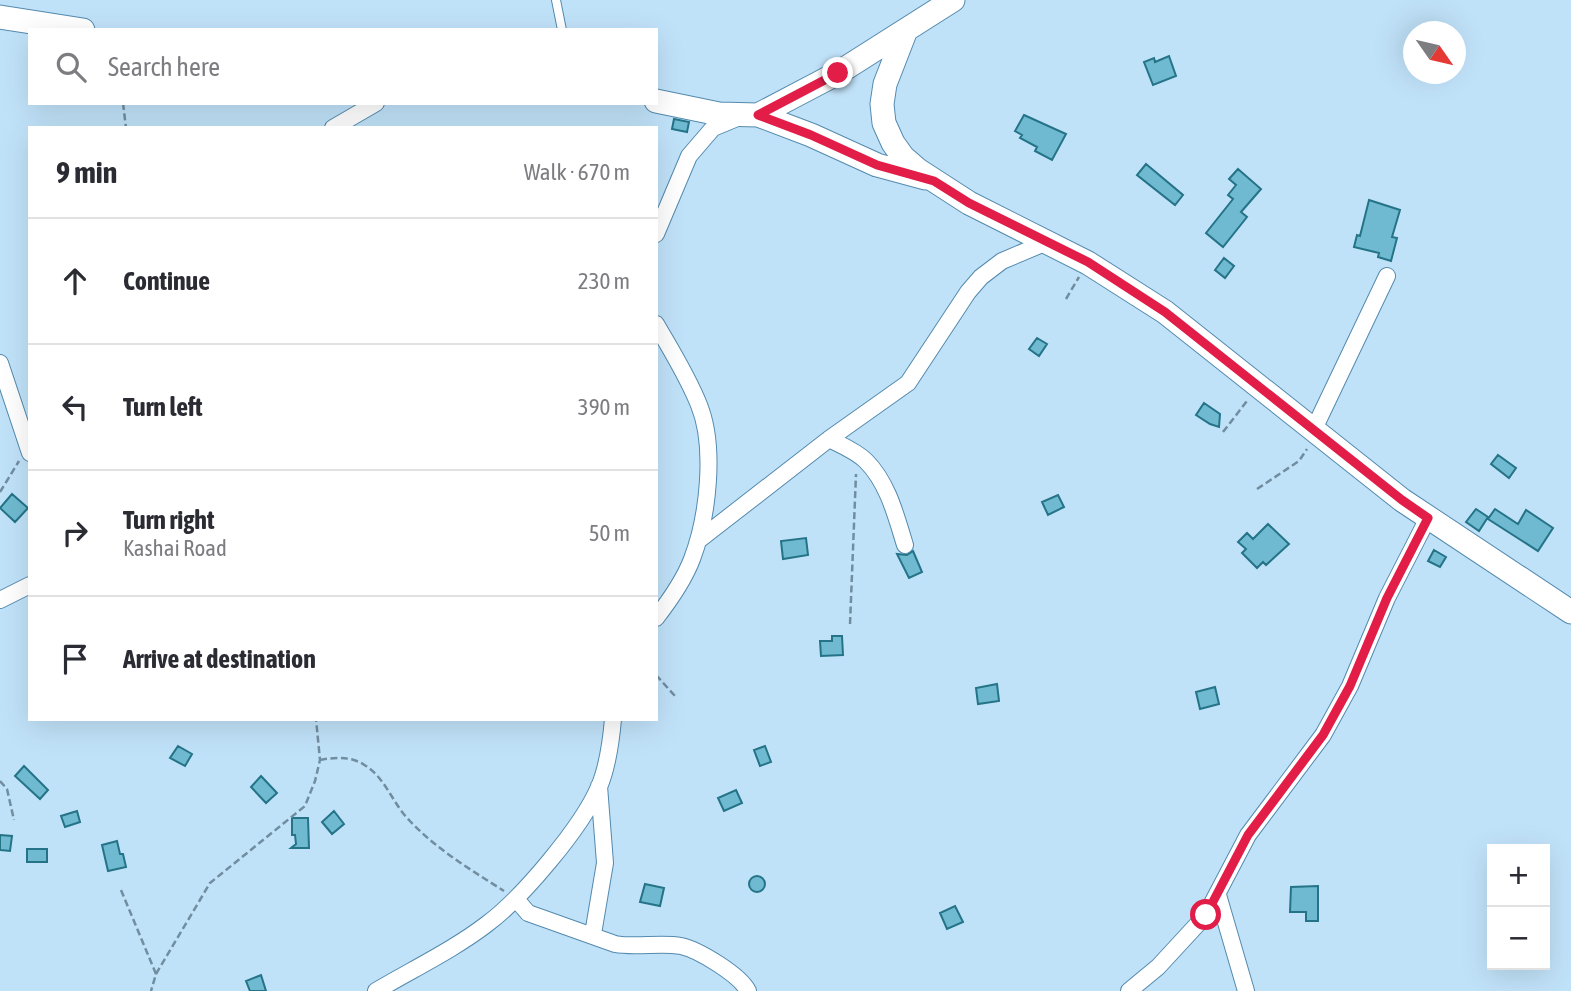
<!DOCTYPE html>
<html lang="en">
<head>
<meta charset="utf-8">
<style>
  body { margin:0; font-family:"Asap Condensed",sans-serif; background:#f2f2f3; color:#2b2b33 }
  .controls { position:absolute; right:21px; bottom:21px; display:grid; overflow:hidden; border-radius:0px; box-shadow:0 7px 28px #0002 }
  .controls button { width:63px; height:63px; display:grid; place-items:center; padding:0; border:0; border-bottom:2px solid #e1e1e2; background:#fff; color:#2b2b33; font:35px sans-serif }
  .compass { position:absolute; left:1403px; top:21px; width:63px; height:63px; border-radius:50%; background:#fff; box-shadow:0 7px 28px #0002; rotate:124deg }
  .stop { position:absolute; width:21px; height:21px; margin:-16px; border:5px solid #e11d48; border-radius:50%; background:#fff }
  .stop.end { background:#e11d48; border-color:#fff; box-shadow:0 2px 7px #0008 }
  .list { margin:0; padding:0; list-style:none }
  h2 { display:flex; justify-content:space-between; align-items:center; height:91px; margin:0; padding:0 28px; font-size:30px }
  h2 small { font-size:23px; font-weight:400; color:#7c7c81 }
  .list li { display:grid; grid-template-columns:46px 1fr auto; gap:21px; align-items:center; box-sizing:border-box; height:126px; padding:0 28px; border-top:2px solid #e1e1e2 }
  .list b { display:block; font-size:26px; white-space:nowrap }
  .list p { margin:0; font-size:23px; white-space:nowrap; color:#7c7c81 }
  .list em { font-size:23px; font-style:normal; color:#7c7c81 }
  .icon { flex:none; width:38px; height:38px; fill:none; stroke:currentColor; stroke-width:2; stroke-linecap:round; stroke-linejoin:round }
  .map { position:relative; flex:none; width:1571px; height:991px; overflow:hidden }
  .search { position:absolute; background:#fff; box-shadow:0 7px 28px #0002; left:28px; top:28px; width:630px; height:77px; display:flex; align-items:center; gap:18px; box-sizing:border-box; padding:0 24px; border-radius:0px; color:#7c7c81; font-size:26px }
  .panel { position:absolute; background:#fff; box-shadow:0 7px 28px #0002; left:28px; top:126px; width:630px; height:595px; border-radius:0px }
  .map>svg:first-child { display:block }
  .building { fill:#6fbad0; stroke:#247387; stroke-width:2 }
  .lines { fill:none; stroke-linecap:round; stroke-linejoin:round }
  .lane-casing { stroke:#538aae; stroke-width:10 }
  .street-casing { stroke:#538aae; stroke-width:18 }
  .secondary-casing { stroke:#538aae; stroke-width:25 }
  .path { stroke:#718da0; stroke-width:2.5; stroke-dasharray:7 3.5; stroke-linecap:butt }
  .lane { stroke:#fff; stroke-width:8 }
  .street { stroke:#fff; stroke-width:16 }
  .secondary { stroke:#fff; stroke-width:23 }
  .route { stroke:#e11d48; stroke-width:9 }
</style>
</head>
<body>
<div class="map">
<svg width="1571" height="991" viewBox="0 0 1571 991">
  <rect width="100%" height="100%" fill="#c0e2f9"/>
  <path class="building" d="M 1169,56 L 1176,76 L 1153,85 L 1144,62 L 1154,58 L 1155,62 Z
    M 1024,115 L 1066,134 L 1052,160 L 1035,151 L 1037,147 L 1020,138 L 1022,135 L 1015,131 Z
    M 674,119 L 689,122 L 687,132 L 672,129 Z
    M 1146,164 L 1183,195 L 1175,205 L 1137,175 Z
    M 1238,169 L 1261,189 L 1241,212 L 1247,217 L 1223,247 L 1206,233 L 1233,199 L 1228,195 L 1236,185 L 1229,179 Z
    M 1369,200 L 1400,210 L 1392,237 L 1397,238 L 1391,261 L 1378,257 L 1379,253 L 1354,247 L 1357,235 L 1360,236 Z
    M 1224,258 L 1234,266 L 1225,278 L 1215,270 Z
    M 1037,338 L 1047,344 L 1039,356 L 1029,349 Z
    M 1204,403 L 1220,414 L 1219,427 L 1210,424 L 1196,415 Z
    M 1498,455 L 1516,468 L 1509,478 L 1491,464 Z
    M 12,494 L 28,508 L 15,522 L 0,508 Z
    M 1058,495 L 1064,507 L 1048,515 L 1042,502 Z
    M 1476,509 L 1488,517 L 1479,531 L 1466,522 Z
    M 1495,509 L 1518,524 L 1526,510 L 1553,528 L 1538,551 L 1488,519 Z
    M 1268,524 L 1289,544 L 1266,565 L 1263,562 L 1257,568 L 1242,553 L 1246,549 L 1238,542 L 1247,533 L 1253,539 Z
    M 806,538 L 808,555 L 783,559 L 781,541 Z
    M 1434,550 L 1446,557 L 1440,567 L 1428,561 Z
    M 913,551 L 922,572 L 909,578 L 897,554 L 907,555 Z
    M 832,636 L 842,636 L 843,655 L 821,656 L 820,641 L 832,641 Z
    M 997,684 L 999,701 L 978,704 L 976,688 Z
    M 1215,687 L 1219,704 L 1200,709 L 1196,692 Z
    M 178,746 L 192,754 L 185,766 L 170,758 Z
    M 765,746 L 771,762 L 760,766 L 754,750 Z
    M 24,766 L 48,790 L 40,799 L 15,776 Z
    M 261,776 L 277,793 L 266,803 L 251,787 Z
    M 736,790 L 742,803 L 724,811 L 718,798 Z
    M 77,811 L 80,822 L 65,827 L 61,816 Z
    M 334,811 L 344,824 L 332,834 L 322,822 Z
    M 292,818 L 308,818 L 309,848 L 291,848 L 296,844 L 295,835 L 292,835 Z
    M 0,835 L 12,836 L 10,851 L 0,850 Z
    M 117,841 L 120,854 L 123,854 L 126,867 L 108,871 L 102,845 Z
    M 27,849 L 47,849 L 47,862 L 27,862 Z
    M749 884a8 8 0 1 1 16 0a8 8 0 1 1-16 0Z
    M 645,884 L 664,888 L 660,906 L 640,902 Z
    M 1318,886 L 1318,921 L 1306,921 L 1306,912 L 1290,912 L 1291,887 Z
    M 955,906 L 963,922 L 947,929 L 940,913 Z
    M 261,975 L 266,991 L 250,991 L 246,981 Z"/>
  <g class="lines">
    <g class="lane-casing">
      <path id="lane" d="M 556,0 L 562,30"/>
    </g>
    <g class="street-casing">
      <path id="street" d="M 333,128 L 376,103
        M 656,234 L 689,156 L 713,128 L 737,118
        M 656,324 C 671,350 688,377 699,405 C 716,447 708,517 692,559 C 684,580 670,600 656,618
        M 0,363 L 30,453
        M 1314,429 L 1387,276
        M 829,439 C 841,445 856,451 866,461 C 888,483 896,516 905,545
        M 699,540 L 829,439 L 908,383 L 968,292 L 981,277 L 1002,261 L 1047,242
        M 0,600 L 30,585
        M 1218,895 L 1246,991
        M 516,899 L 528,913 L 615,944 C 637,948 660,942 681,946 C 699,950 740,975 748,991
        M 593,934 L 605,863 L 599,786
        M 376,991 C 413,969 453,950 487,924 C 522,898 582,827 599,787 C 608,766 611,742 613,719
        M 1129,991 L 1158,967 L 1206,915 L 1248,835 L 1323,735 L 1350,686 L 1387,598 L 1428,518"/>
    </g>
    <g class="secondary-casing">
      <path id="secondary" d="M 0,17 L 83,30
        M 906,30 L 885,84 L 882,104 L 884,123 L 893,143 L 903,157 L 918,170 L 969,203 L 1088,263 L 1165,312 L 1402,500 L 1571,612
        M 656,101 L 719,114 L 758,115 L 838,73 L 953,0
        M 758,115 L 811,135 L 877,165 L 925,178"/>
    </g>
    <path class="path" d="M 123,103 L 126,128
      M 1066,299 L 1079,277
      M 1223,432 L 1247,401
      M 1257,489 L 1299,461 L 1307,449
      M 0,492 L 19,461
      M 850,624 L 856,474
      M 656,675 L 675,696
      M 320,760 C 336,757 352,756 366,766 C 386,779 393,804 409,820 C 436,849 471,870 504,891
      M 0,781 L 7,789 L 14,820
      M 121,890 L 156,974 L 151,991
      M 156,974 L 210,883 L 305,806 L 315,781 L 320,760 L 316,719"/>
    <use href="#lane" class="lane"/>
    <use href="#street" class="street"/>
    <use href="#secondary" class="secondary"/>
  </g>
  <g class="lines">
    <path class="route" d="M 838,73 L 758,115 L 811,135 L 877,165 L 934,181 L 969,203 L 1088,262 L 1165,312 L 1402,500 L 1428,518 L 1387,598 L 1350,686 L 1323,735 L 1248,835 L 1206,915"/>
  </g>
</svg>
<div class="controls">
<button>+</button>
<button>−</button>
</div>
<svg class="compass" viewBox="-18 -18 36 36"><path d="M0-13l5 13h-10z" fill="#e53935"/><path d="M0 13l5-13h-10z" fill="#7c7c81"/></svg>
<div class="stop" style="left:1206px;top:915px"></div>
<div class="stop end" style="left:838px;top:73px"></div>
<div class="search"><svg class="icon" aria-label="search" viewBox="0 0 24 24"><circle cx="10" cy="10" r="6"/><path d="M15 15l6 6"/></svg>Search here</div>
<section class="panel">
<h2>9 min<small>Walk · 670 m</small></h2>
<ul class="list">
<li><svg class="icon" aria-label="ahead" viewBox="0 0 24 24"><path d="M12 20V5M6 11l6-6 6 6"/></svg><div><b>Continue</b></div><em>230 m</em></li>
<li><svg class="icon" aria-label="left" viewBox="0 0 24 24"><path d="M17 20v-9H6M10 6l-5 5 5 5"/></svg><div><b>Turn left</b></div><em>390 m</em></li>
<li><svg class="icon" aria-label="right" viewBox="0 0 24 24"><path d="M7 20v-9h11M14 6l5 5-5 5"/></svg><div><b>Turn right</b><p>Kashai Road</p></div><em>50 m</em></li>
<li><svg class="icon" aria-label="arrive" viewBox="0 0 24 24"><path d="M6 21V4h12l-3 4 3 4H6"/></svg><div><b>Arrive at destination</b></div></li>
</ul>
</section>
</div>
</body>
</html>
